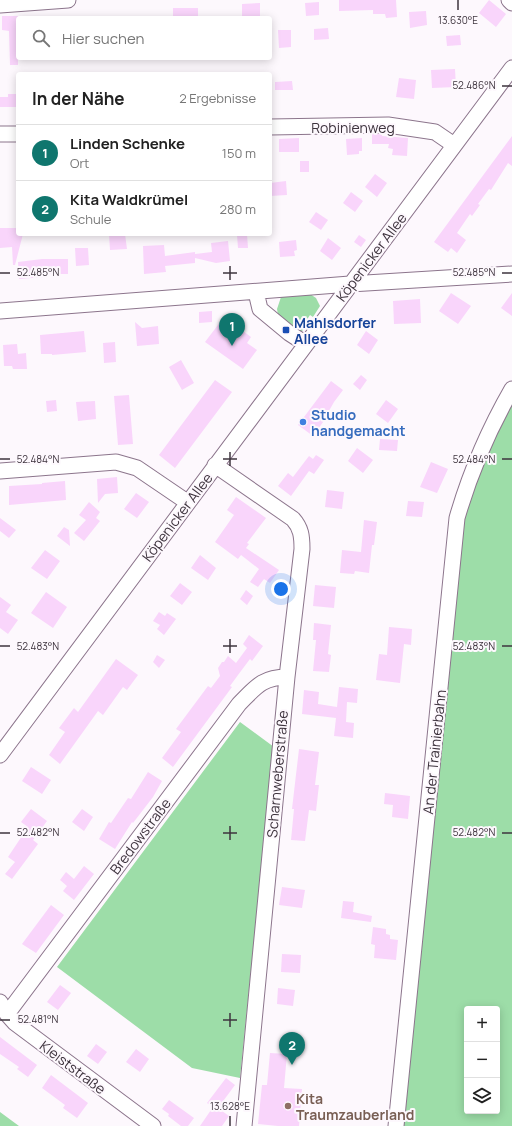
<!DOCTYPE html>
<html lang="de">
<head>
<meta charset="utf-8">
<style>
  body { margin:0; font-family:Manrope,sans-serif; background:#f2f2f2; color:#222 }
  .controls { position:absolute; right:12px; bottom:12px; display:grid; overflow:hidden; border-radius:4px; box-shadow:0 2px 10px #0003 }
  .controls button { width:36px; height:36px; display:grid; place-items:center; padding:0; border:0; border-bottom:1px solid #e0e0e0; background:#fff; color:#222; font:20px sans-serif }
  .you { position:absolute; left:281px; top:589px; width:14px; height:14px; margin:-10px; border:3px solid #fff; border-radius:50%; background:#1a73e8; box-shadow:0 0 0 6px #1a73e833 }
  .badge { display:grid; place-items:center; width:26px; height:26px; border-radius:50%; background:#0f766e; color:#fff; font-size:13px; font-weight:700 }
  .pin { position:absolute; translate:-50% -33px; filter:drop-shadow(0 1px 2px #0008) }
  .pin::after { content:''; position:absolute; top:21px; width:14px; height:12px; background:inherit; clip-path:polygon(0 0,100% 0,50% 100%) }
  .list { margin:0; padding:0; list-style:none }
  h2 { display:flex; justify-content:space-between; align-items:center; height:52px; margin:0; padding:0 16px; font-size:17px }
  h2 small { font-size:13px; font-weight:400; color:#767676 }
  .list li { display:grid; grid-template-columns:26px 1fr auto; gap:12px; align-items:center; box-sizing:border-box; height:56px; padding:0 16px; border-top:1px solid #e0e0e0 }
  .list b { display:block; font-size:15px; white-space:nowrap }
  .list p { margin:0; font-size:13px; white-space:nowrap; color:#767676 }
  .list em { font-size:13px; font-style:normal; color:#767676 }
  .icon { flex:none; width:22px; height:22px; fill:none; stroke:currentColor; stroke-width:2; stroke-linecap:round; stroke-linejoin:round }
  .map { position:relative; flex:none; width:512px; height:1126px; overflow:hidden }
  .search { position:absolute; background:#fff; box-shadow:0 2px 10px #0003; left:16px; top:16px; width:256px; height:44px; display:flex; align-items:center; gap:10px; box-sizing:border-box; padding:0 14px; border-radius:4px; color:#767676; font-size:15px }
  .panel { position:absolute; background:#fff; box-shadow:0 2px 10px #0003; left:16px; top:72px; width:256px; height:164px; border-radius:4px }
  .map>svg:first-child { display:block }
  .green { fill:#9ddda8; fill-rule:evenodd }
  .building { fill:#f9d5fb }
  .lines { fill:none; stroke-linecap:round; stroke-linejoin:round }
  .minor-casing { stroke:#8c758c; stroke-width:17 }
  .minor { stroke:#fff; stroke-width:15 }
  .ticks { fill:none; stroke:#3e343e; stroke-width:1.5 }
  .transit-dot { fill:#1a4fb4; stroke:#fdf8fd; stroke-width:1.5 }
  .shop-dot { fill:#3f7fe0; stroke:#fdf8fd; stroke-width:1.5 }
  .education-dot { fill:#8d6e63; stroke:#fdf8fd; stroke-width:1.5 }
  .labels { text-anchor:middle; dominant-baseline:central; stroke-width:4; stroke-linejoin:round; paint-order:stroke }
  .street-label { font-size:14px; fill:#3e343e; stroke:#fdf8fd }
  .transit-label { font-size:14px; font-weight:bold; fill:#164399; stroke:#fdf8fd; text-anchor:start }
  .shop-label { font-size:14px; font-weight:bold; fill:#366cbe; stroke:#fdf8fd; text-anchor:start }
  .education-label { font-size:14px; font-weight:bold; fill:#785e54; stroke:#fdf8fd; text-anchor:start }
  .ticks-label { font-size:10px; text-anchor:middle; fill:#3e343e; stroke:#fdf8fd; stroke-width:4; stroke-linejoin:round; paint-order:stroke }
</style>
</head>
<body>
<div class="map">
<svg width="512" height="1126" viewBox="0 0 512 1126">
  <rect width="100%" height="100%" fill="#fdf8fd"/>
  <path class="green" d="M 310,294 L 316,298 L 320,306 L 313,317 L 310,315 L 306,321 L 309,323 L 302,331 L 300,331 L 278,315 L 277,309 L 281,297 Z
    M 512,395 L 512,1126 L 402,1126 L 463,501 ZM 467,1009 L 497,1009 L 497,1111 L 467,1111 Z
    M 240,722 L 274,747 L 240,1078 L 192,1068 L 57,967 Z
    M 0,1112 L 19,1126 L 0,1126 Z"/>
  <path class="building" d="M 339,0 L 396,0 L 397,17 L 386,18 L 385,14 L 373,14 L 373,10 L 339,11 Z
    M 489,0 L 506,14 L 496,27 L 479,13 Z
    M 319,2 L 319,15 L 306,16 L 305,3 Z
    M 260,3 L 260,18 L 242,18 L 242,4 Z
    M 173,8 L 198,8 L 198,18 L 173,18 Z
    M 426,11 L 427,25 L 410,28 L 409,12 Z
    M 2,16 L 18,16 L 18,65 L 10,65 L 9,31 L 2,30 Z
    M 328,28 L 329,39 L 314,40 L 314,29 Z
    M 278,30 L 291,30 L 291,47 L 279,48 Z
    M 460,35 L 461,45 L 447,46 L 446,36 Z
    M 455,69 L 456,87 L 432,88 L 431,70 Z
    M 399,78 L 416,80 L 414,99 L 396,97 Z
    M 292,81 L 293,90 L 275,90 L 275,82 Z
    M 8,94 L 18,94 L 18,107 L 0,107 L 0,97 L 8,97 Z
    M 372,134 L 382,134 L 382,136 L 408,138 L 407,156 L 392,155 L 393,149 L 388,148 L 389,144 L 372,144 Z
    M 512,136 L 512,166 L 508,163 L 491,190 L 489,189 L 478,204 L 480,205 L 472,216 L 470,214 L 457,233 L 466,240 L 457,253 L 451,248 L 448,252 L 434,242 Z
    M 299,138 L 299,152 L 279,152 L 279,139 Z
    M 362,138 L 362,151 L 359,151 L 359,154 L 347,155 L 346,139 Z
    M 300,161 L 309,161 L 309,172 L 300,172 Z
    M 375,174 L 387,183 L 377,197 L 365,187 Z
    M 286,181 L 287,195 L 270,196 L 270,183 Z
    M 351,192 L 363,201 L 355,212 L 343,203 Z
    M 316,212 L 328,220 L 321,230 L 309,222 Z
    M 0,228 L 18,228 L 18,234 L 23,234 L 15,265 L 13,265 L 12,247 L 0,248 Z
    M 109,234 L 125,234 L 127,249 L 110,250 Z
    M 247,234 L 248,248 L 238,248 L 237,235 Z
    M 359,235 L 366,240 L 361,247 L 354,242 Z
    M 328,238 L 341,248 L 332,260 L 320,251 Z
    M 296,240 L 297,250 L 294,251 L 295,256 L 280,257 L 279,242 Z
    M 228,241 L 230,261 L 216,263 L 195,258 L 195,263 L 165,266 L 166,272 L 144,274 L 143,246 L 164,245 L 165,256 L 195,252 L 195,254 L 212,252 L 211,243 Z
    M 75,248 L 88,248 L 89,265 L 76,266 Z
    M 42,259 L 68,259 L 68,274 L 43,274 L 44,277 L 19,279 L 18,262 Z
    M 451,293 L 471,306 L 458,324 L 439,311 Z
    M 512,293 L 512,316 L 501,308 Z
    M 420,299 L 421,323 L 394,324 L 393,301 Z
    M 212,311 L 212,322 L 199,323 L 199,312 Z
    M 224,317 L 251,337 L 247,343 L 257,350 L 243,369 L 205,342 Z
    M 135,322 L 142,328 L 158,326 L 159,344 L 137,346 Z
    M 84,331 L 86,352 L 52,355 L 52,354 L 41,354 L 40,335 Z
    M 366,331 L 378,340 L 369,354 L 357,345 Z
    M 115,342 L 116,362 L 104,363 L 103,343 Z
    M 17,344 L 18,354 L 26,353 L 27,369 L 13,369 L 12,366 L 4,366 L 3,345 Z
    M 181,360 L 194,383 L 182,390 L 169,367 Z
    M 361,375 L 367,380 L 360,390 L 353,384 Z
    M 215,380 L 232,392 L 175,468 L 159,455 Z
    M 331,381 L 343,390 L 334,402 L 325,418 L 326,418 L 313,436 L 298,425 Z
    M 129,395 L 133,444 L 118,445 L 114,396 Z
    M 56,400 L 57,411 L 47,412 L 46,401 Z
    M 386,400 L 398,409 L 388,423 L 376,414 Z
    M 95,401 L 96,419 L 78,421 L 76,402 Z
    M 380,439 L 398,440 L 397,451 L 379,450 Z
    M 357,448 L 373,460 L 363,473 L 348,461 Z
    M 316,455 L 324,460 L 314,474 L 309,471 L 291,496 L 278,486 L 288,473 L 293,477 L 309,456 L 313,459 Z
    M 431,462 L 448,469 L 437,493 L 420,487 Z
    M 117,477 L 118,493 L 105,494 L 98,503 L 97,479 Z
    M 65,481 L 66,500 L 9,505 L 9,486 L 42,484 L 42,483 Z
    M 327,490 L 344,492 L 342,509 L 325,507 Z
    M 136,493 L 149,502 L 137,518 L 124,509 Z
    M 236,497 L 266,518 L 247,543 L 249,544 L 246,548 L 279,570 L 270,583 L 264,579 L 258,587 L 250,582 L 259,569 L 241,555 L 238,559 L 215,542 L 234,515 L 227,510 Z
    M 408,501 L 424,502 L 422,517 L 406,516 Z
    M 89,502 L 100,512 L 96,518 L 100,521 L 84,541 L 74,533 L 86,520 L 79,515 Z
    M 0,518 L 16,530 L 9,538 L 0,531 Z
    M 364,520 L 377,522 L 374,545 L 372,545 L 369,573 L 355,571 L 354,574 L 340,573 L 342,550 L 361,552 Z
    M 64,527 L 69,530 L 70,546 L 57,536 Z
    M 45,550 L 60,561 L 47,579 L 31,568 Z
    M 200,555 L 216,568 L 208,580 L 191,568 Z
    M 180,583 L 192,592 L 182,605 L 170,596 Z
    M 315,585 L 336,587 L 334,608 L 313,606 Z
    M 246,590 L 253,596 L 247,605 L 240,599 Z
    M 46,592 L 67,607 L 53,628 L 31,613 Z
    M 0,597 L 11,605 L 6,612 L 18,620 L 8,634 L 0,628 Z
    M 159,612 L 165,616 L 167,613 L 176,619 L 164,635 L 157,629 L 160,625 L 153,621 Z
    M 314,623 L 331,625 L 328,654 L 331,655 L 329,672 L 313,671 L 316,640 L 313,640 Z
    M 389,627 L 412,629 L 411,645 L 404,644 L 400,683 L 376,680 L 379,654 L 387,655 Z
    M 249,635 L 263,646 L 252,661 L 250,659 L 238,675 L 230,686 L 232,687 L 173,767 L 162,758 L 181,732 L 176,729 L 208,686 L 211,688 L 220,676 L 218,668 L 222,662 L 224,662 L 228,656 L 236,663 L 247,648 L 243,644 Z
    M 157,655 L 165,660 L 159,668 L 153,662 Z
    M 116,659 L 138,675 L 127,690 L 123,687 L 103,715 L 98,711 L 60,764 L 49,755 L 65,732 L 59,728 L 74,708 L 78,712 Z
    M 339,687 L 358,689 L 357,703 L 347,702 L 346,722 L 354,723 L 353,738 L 334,736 L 336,718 L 302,714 L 304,690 L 319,692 L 318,704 L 337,707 Z
    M 299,749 L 319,752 L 315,785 L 319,785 L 316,811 L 309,810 L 305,841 L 291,840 L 294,809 L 292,809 Z
    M 31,767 L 51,780 L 42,794 L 22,781 Z
    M 148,772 L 162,781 L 153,797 L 133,823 L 132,822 L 115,849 L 99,839 L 109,822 L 111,823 L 128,798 L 131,799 Z
    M 385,793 L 410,796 L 408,819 L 392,817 L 393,805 L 384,804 Z
    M 31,809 L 47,821 L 33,840 L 38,844 L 12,879 L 5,874 L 15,862 L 8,857 L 28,827 L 21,822 Z
    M 82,809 L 93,817 L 84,831 L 72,822 Z
    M 84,866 L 94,874 L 74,900 L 63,891 L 67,886 L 60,880 L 66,872 L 74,879 Z
    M 282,887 L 305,890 L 302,908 L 279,905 Z
    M 343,901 L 354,902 L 353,912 L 372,916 L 371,922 L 341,918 Z
    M 51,905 L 64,915 L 36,953 L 22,944 Z
    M 373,927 L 386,929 L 386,934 L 390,935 L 390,939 L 398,940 L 396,960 L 374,958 L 375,945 L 371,944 Z
    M 282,954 L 301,955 L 300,973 L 281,972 Z
    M 60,985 L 71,993 L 58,1010 L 47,1002 Z
    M 278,988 L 295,990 L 293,1006 L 277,1004 Z
    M 0,1037 L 37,1065 L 28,1077 L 17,1069 L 19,1067 L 0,1054 Z
    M 96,1044 L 107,1052 L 98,1064 L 87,1056 Z
    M 136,1049 L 149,1059 L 140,1072 L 126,1062 Z
    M 270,1053 L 287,1054 L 284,1088 L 302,1089 L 299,1126 L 278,1126 L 258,1124 L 262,1085 L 267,1085 Z
    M 51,1075 L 88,1103 L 77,1118 L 63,1108 L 65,1105 L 42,1088 Z
    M 226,1078 L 235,1085 L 218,1108 L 229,1116 L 222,1126 L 200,1126 L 213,1107 L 207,1103 Z
    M 169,1100 L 194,1118 L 188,1126 L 181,1126 L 168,1116 L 169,1114 L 162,1109 Z"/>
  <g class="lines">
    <g class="minor-casing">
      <path id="minor" d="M 509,0 L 512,3
        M 0,5 L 68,0
        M 270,127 L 388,125 L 435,132 L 454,145
        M 0,134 L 18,134
        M 256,292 L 260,309 L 289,333 L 306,344
        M 0,311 L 350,284 L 512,274
        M 215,465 L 293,519 C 301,528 302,536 302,549 L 287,677 L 244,1126
        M 0,471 L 116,462 L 137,468 L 187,502
        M 0,755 L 512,68
        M 0,1002 L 7,1014 L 15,1023 L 153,1126
        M 7,1014 L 239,704 C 255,688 262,677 287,677
        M 396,1126 L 457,518 C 470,473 489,429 512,389"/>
    </g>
    <use href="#minor" class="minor"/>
  </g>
  <path class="ticks" d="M 458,0 L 458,10M 502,86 L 512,86M 230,266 L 230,280M 0,273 L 10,273M 223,273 L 237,273M 502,273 L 512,273M 230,452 L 230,466M 0,459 L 10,459M 223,459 L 237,459M 502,459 L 512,459M 230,639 L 230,653M 0,646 L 10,646M 223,646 L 237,646M 502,646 L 512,646M 230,826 L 230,840M 0,833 L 10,833M 223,833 L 237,833M 502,833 L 512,833M 230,1013 L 230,1027M 0,1020 L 10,1020M 223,1020 L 237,1020M 230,1116 L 230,1126"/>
  <rect class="transit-dot" x="282" y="326" width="8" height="8" rx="2"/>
  <circle class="shop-dot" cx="303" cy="422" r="4"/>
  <circle class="education-dot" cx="288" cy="1106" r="4"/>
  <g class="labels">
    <g class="street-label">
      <text x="353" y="127">Robinienweg</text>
      <text transform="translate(371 257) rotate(-53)">Köpenicker Allee</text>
      <text transform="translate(177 517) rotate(-53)">Köpenicker Allee</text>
      <text transform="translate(434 752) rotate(-84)">An der Trainierbahn</text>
      <text transform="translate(277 774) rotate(-85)">Scharnweberstraße</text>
      <text transform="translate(140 836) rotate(-53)">Bredowstraße</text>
      <text transform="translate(73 1067) rotate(37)">Kleiststraße</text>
    </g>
    <g class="transit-label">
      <text x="294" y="322">Mahlsdorfer<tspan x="294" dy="16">Allee</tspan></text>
    </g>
    <g class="shop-label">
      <text x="311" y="414">Studio<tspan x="311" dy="16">handgemacht</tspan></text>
    </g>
    <g class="education-label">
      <text x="296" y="1098">Kita<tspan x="296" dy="16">Traumzauberland</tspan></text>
    </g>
  </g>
  <g class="ticks-label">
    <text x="458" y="24">13.630°E</text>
    <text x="474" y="89">52.486°N</text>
    <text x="38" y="276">52.485°N</text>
    <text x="474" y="276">52.485°N</text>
    <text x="38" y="463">52.484°N</text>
    <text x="474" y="463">52.484°N</text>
    <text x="38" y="650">52.483°N</text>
    <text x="474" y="650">52.483°N</text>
    <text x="38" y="836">52.482°N</text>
    <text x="474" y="836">52.482°N</text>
    <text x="38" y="1023">52.481°N</text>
    <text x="230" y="1110">13.628°E</text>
  </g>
</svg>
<div class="controls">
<button>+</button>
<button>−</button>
<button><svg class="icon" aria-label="layers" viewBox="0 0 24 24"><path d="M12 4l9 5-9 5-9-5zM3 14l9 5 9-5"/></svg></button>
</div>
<div class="you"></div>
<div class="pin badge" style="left:232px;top:346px">1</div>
<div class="pin badge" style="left:292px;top:1065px">2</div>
<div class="search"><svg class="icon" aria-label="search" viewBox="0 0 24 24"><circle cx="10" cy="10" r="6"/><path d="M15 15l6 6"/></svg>Hier suchen</div>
<section class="panel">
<h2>In der Nähe<small>2 Ergebnisse</small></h2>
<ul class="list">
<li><span class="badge">1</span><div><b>Linden Schenke</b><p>Ort</p></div><em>150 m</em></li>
<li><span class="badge">2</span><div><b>Kita Waldkrümel</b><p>Schule</p></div><em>280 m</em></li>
</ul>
</section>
</div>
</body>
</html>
